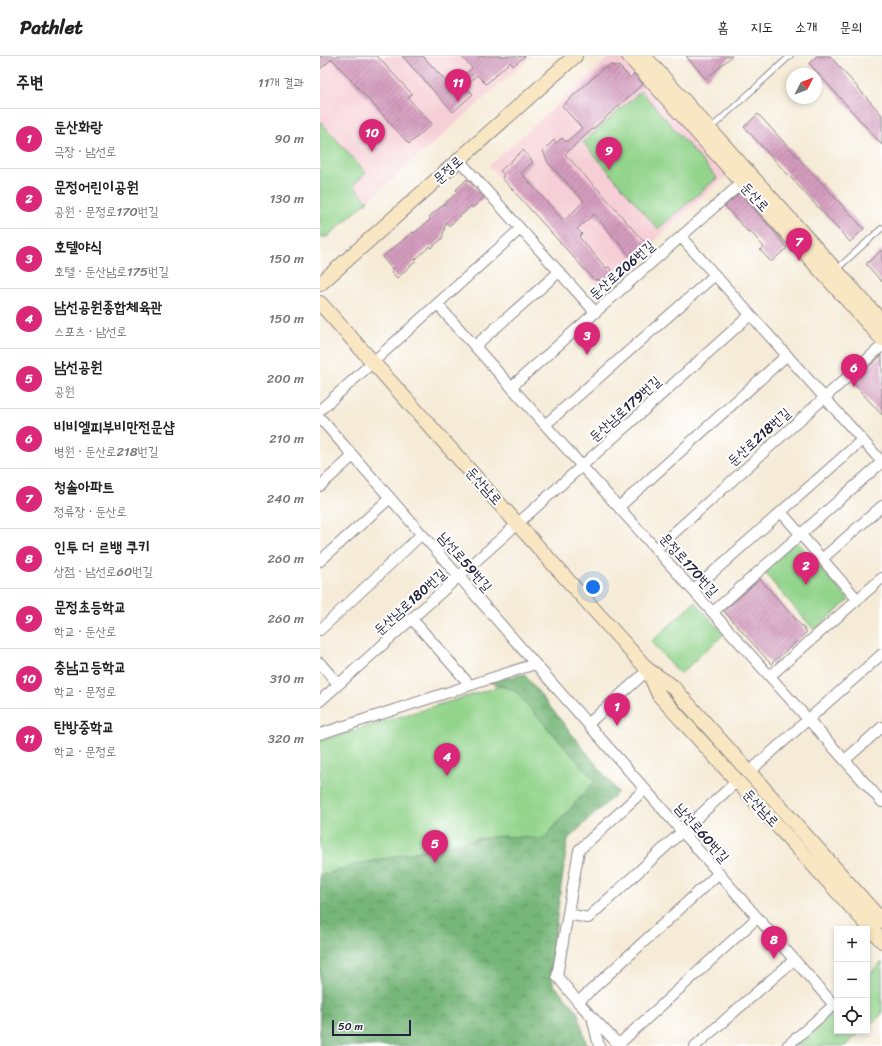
<!DOCTYPE html>
<html lang="ko">
<head>
<meta charset="utf-8">
<style>
  body { margin:0; font-family:Sriracha,"Poor Story",sans-serif; background:#f6f6f6; color:#222 }
  .controls { position:absolute; right:12px; bottom:12px; display:grid; overflow:hidden; border-radius:0px; box-shadow:0 2px 6px #0003 }
  .controls button { width:36px; height:36px; display:grid; place-items:center; padding:0; border:0; border-bottom:1px solid #e0e0e0; background:#fff; color:#222; font:20px sans-serif }
  .compass { position:absolute; left:466px; top:12px; width:36px; height:36px; border-radius:50%; background:#fff; box-shadow:0 2px 6px #0003; rotate:48deg }
  .scale { position:absolute; left:12px; bottom:10px; width:79px; box-sizing:border-box; padding-left:4px; border:2px solid #22223b; border-top:0; font-size:11px; line-height:14px; white-space:nowrap; color:#22223b; -webkit-text-stroke:3px #fff; paint-order:stroke }
  .you { position:absolute; left:273px; top:531px; width:14px; height:14px; margin:-10px; border:3px solid #fff; border-radius:50%; background:#1a73e8; box-shadow:0 0 0 6px #1a73e833 }
  .badge { display:grid; place-items:center; width:26px; height:26px; border-radius:50%; background:#db2777; color:#fff; font-size:13px; font-weight:700 }
  .pin { position:absolute; translate:-50% -33px; filter:drop-shadow(0 1px 2px #0008) }
  .pin::after { content:''; position:absolute; top:21px; width:14px; height:12px; background:inherit; clip-path:polygon(0 0,100% 0,50% 100%) }
  .list { margin:0; padding:0; list-style:none }
  h2 { display:flex; justify-content:space-between; align-items:center; height:52px; margin:0; padding:0 16px; font-size:17px }
  h2 small { font-size:13px; font-weight:400; color:#767676 }
  .list li { display:grid; grid-template-columns:26px 1fr auto; gap:12px; align-items:center; box-sizing:border-box; height:60px; padding:0 16px; border-top:1px solid #e0e0e0 }
  .list b { display:block; font-size:15px; white-space:nowrap }
  .list p { margin:0; font-size:13px; white-space:nowrap; color:#767676 }
  .list em { font-size:13px; font-style:normal; color:#767676 }
  .icon { flex:none; width:22px; height:22px; fill:none; stroke:currentColor; stroke-width:2; stroke-linecap:round; stroke-linejoin:round }
  .map { position:relative; flex:none; width:562px; height:990px; overflow:hidden }
  header { display:flex; align-items:center; gap:24px; box-sizing:border-box; height:56px; padding:0 20px; background:#fff; border-bottom:1px solid #e0e0e0 }
  header strong { font-size:19px }
  nav { display:flex; gap:22px; margin-inline-start:auto; font-size:14px }
  main { display:flex }
  aside { flex:1; background:#fff }
  .map>svg:first-child { display:block }
  .built { fill:#f6cfd6 }
  .green { fill:#93d48c; stroke:#5a7b64 }
  .forest { fill:url(#forest-crowns); stroke:#4c6c5a }
  .building { fill:url(#building-hatch) }
  .lines { fill:none; stroke-linecap:round; stroke-linejoin:round }
  .service-casing { stroke:#8c8689; stroke-width:7 }
  .minor-casing { stroke:#8c8689; stroke-width:12 }
  .secondary-casing { stroke:#8c8689; stroke-width:16 }
  .service { stroke:#fff; stroke-width:5 }
  .minor { stroke:#fff; stroke-width:10 }
  .secondary { stroke:#f9e7c3; stroke-width:14 }
  .labels { text-anchor:middle; dominant-baseline:central; stroke-width:4; stroke-linejoin:round; paint-order:stroke }
  .street-label { font-size:14px; fill:#22223b; stroke:#fff }
</style>
</head>
<body>
<header>
<strong>Pathlet</strong>
<nav><a>홈</a><a>지도</a><a>소개</a><a>문의</a></nav>
</header>
<main>
<aside>
<h2>주변<small>11개 결과</small></h2>
<ul class="list">
<li><span class="badge">1</span><div><b>둔산화랑</b><p>극장 · 남선로</p></div><em>90 m</em></li>
<li><span class="badge">2</span><div><b>문정어린이공원</b><p>공원 · 문정로170번길</p></div><em>130 m</em></li>
<li><span class="badge">3</span><div><b>호텔야식</b><p>호텔 · 둔산남로175번길</p></div><em>150 m</em></li>
<li><span class="badge">4</span><div><b>남선공원종합체육관</b><p>스포츠 · 남선로</p></div><em>150 m</em></li>
<li><span class="badge">5</span><div><b>남선공원</b><p>공원</p></div><em>200 m</em></li>
<li><span class="badge">6</span><div><b>비비엘피부비만전문샵</b><p>병원 · 둔산로218번길</p></div><em>210 m</em></li>
<li><span class="badge">7</span><div><b>청솔아파트</b><p>정류장 · 둔산로</p></div><em>240 m</em></li>
<li><span class="badge">8</span><div><b>인투 더 르뱅 쿠키</b><p>상점 · 남선로60번길</p></div><em>260 m</em></li>
<li><span class="badge">9</span><div><b>문정초등학교</b><p>학교 · 둔산로</p></div><em>260 m</em></li>
<li><span class="badge">10</span><div><b>충남고등학교</b><p>학교 · 문정로</p></div><em>310 m</em></li>
<li><span class="badge">11</span><div><b>탄방중학교</b><p>학교 · 문정로</p></div><em>320 m</em></li>
</ul>
</aside>
<div class="map">
<svg width="562" height="990" viewBox="0 0 562 990">
  <defs>
    <pattern id="forest-crowns" width="20" height="18" patternUnits="userSpaceOnUse"><rect width="20" height="18" fill="#76b678"/><path d="M2 6a3 3 0 1 1 6 0M12 15a3 3 0 1 1 6 0" fill="none" stroke="#609464"/></pattern>
    <pattern id="building-hatch" width="6" height="6" patternUnits="userSpaceOnUse"><rect width="6" height="6" fill="#d49cbe"/><path d="M-1 1l2-2M0 6l6-6M5 7l2-2" fill="none" stroke="#ac7f9c"/></pattern>
  </defs>
  <rect width="100%" height="100%" fill="#fff"/>
  <filter id="ink" filterUnits="userSpaceOnUse"><feTurbulence type="fractalNoise" baseFrequency=".025" numOctaves="2"/><feDisplacementMap in="SourceGraphic" scale="8" xChannelSelector="R" yChannelSelector="G"/><feConvolveMatrix kernelMatrix="1 2 1 2 8 2 1 2 1" color-interpolation-filters="sRGB"/></filter>
  <filter id="wash" filterUnits="userSpaceOnUse"><feTurbulence type="fractalNoise" baseFrequency=".012" numOctaves="4" result="noise"/><feDisplacementMap in="SourceGraphic" scale="16" xChannelSelector="R" yChannelSelector="G"/><feGaussianBlur stdDeviation="0.9" result="paint"/><feColorMatrix in="noise" values="0 0 0 0 0 0 0 0 0 0 0 0 0 0 0 0 0 1.4 0 .05"/><feComposite in="paint" operator="in"/></filter>
  <g filter="url(#wash)">
    <rect width="100%" height="100%" fill="#f5ebd7"/>
    <path class="built" d="M 0,0 L 212,0 L 7,181 L 0,182 Z
      M 291,0 L 301,0 L 408,118 L 281,234 L 169,110 Z"/>
    <path class="green" d="M 321,35 L 397,122 L 338,173 L 263,86 Z
      M 0,65 L 46,117 L 33,129 L 48,145 L 7,181 L 0,181 Z
      M 477,485 L 529,544 L 494,574 L 443,515 Z
      M 375,546 L 404,578 L 360,618 L 331,586 Z
      M 194,626 L 284,729 L 234,771 L 226,843 L 0,990 L 0,685 Z
      M 562,906 L 562,958 L 547,971 L 547,920 Z
      M 517,947 L 517,975 L 542,975 L 525,990 L 469,990 Z"/>
    <path class="forest" d="M 204,618 L 298,736 L 248,783 L 241,830 L 231,907 L 233,928 L 257,954 L 267,990 L 0,990 L 0,820 L 38,808 L 157,783 L 183,780 L 223,783 L 275,725 L 194,634 L 169,626 Z"/>
    <g id="blocks">
      <path class="building" d="M 0,0 L 57,0 L 92,38 L 88,42 L 112,68 L 89,88 L 12,3 L 0,13 Z
        M 82,0 L 103,0 L 131,31 L 152,12 L 141,0 L 205,0 L 193,10 L 190,6 L 166,28 L 157,19 L 145,30 L 153,38 L 133,56 Z
        M 366,0 L 412,0 L 386,23 Z
        M 497,0 L 510,0 L 562,59 L 562,89 L 489,7 Z
        M 291,9 L 300,11 L 310,22 L 314,18 L 323,28 L 245,98 L 274,130 L 278,133 L 323,185 L 324,184 L 330,190 L 317,202 L 313,198 L 310,200 L 274,158 L 257,173 L 262,178 L 259,181 L 286,212 L 289,211 L 293,217 L 282,228 L 278,223 L 274,224 L 182,122 L 184,119 L 180,115 L 203,94 L 213,106 L 201,117 L 244,165 L 264,145 L 228,107 L 223,95 L 234,84 L 236,87 L 242,82 L 246,86 L 262,72 L 242,50 L 285,11 L 286,13 Z
        M 438,58 L 544,173 L 530,186 L 424,71 Z
        M 147,123 L 164,142 L 152,152 L 151,150 L 129,170 L 126,166 L 122,183 L 111,192 L 110,190 L 95,204 L 96,205 L 77,222 L 71,216 L 73,214 L 62,201 L 93,176 L 94,177 L 111,163 L 109,161 L 138,136 L 136,134 Z
        M 420,137 L 456,178 L 467,192 L 451,206 L 440,194 L 444,191 L 430,175 L 428,176 L 405,150 Z
        M 562,194 L 562,226 L 546,208 Z
        M 562,299 L 562,359 L 532,326 Z
        M 440,523 L 487,576 L 451,608 L 404,555 Z"/>
    </g>
  </g>
  <g filter="url(#ink)">
    <use href="#blocks" fill-opacity="0" stroke="#8c8689" stroke-width="1"/>
    <g class="lines">
      <g class="service-casing">
        <path id="service" d="M 391,72 L 470,0
          M 517,213 L 562,172"/>
      </g>
      <g class="minor-casing">
        <path id="minor" d="M 139,104 L 275,256
          M 361,181 L 562,406
          M 117,248 L 562,746
          M 155,290 L 239,216
          M 191,331 L 426,123
          M 0,354 L 200,173
          M 0,362 L 514,949 L 467,990
          M 225,369 L 395,219
          M 0,430 L 33,400
          M 299,451 L 467,299
          M 461,456 L 537,543
          M 336,493 L 562,290
          M 502,503 L 562,450
          M 0,505 L 70,442
          M 373,534 L 542,384
          M 393,556 L 562,406
          M 92,563 L 150,629
          M 0,574 L 102,478
          M 0,607 L 18,628
          M 450,620 L 562,522
          M 0,645 L 430,259
          M 268,668 L 328,614
          M 0,678 L 215,608
          M 525,704 L 562,671
          M 429,716 L 562,598
          M 248,858 L 268,862 L 417,725
          M 258,946 L 399,817
          M 272,961 L 279,990
          M 299,988 L 437,862
          M 300,990 L 258,946 L 237,920 L 259,794 L 325,733
          M 375,990 L 474,904"/>
      </g>
      <g class="secondary-casing">
        <path id="secondary" d="M 309,0 L 562,283
          M 324,0 L 562,266
          M 0,228 L 255,0
          M 0,247 L 328,614 L 352,630 L 562,865
          M 328,614 L 339,639 L 562,885"/>
      </g>
      <use href="#service" class="service"/>
      <use href="#minor" class="minor"/>
      <use href="#secondary" class="secondary"/>
    </g>
  </g>
  <g class="labels">
    <g class="street-label">
      <text transform="translate(128 114) rotate(-42)">문정로</text>
      <text transform="translate(435 141) rotate(48)">둔산로</text>
      <text transform="translate(302 214) rotate(-41)">둔산로206번길</text>
      <text transform="translate(305 353) rotate(-42)">둔산남로179번길</text>
      <text transform="translate(439 381) rotate(-42)">둔산로218번길</text>
      <text transform="translate(164 430) rotate(48)">둔산남로</text>
      <text transform="translate(145 506) rotate(49)">남선로59번길</text>
      <text transform="translate(369 509) rotate(48)">문정로170번길</text>
      <text transform="translate(90 546) rotate(-42)">둔산남로180번길</text>
      <text transform="translate(441 752) rotate(48)">둔산남로</text>
      <text transform="translate(382 777) rotate(49)">남선로60번길</text>
    </g>
  </g>
</svg>
<div class="controls">
<button>+</button>
<button>−</button>
<button><svg class="icon" aria-label="locate" viewBox="0 0 24 24"><circle cx="12" cy="12" r="6"/><path d="M12 2v4M12 18v4M2 12h4M18 12h4"/></svg></button>
</div>
<svg class="compass" viewBox="-18 -18 36 36"><path d="M0-13l5 13h-10z" fill="#e53935"/><path d="M0 13l5-13h-10z" fill="#767676"/></svg>
<div class="scale">50 m</div>
<div class="you"></div>
<div class="pin badge" style="left:297px;top:670px">1</div>
<div class="pin badge" style="left:486px;top:529px">2</div>
<div class="pin badge" style="left:267px;top:299px">3</div>
<div class="pin badge" style="left:127px;top:720px">4</div>
<div class="pin badge" style="left:115px;top:807px">5</div>
<div class="pin badge" style="left:534px;top:331px">6</div>
<div class="pin badge" style="left:479px;top:205px">7</div>
<div class="pin badge" style="left:454px;top:903px">8</div>
<div class="pin badge" style="left:289px;top:114px">9</div>
<div class="pin badge" style="left:52px;top:96px">10</div>
<div class="pin badge" style="left:138px;top:46px">11</div>
</div>
</main>
</body>
</html>
